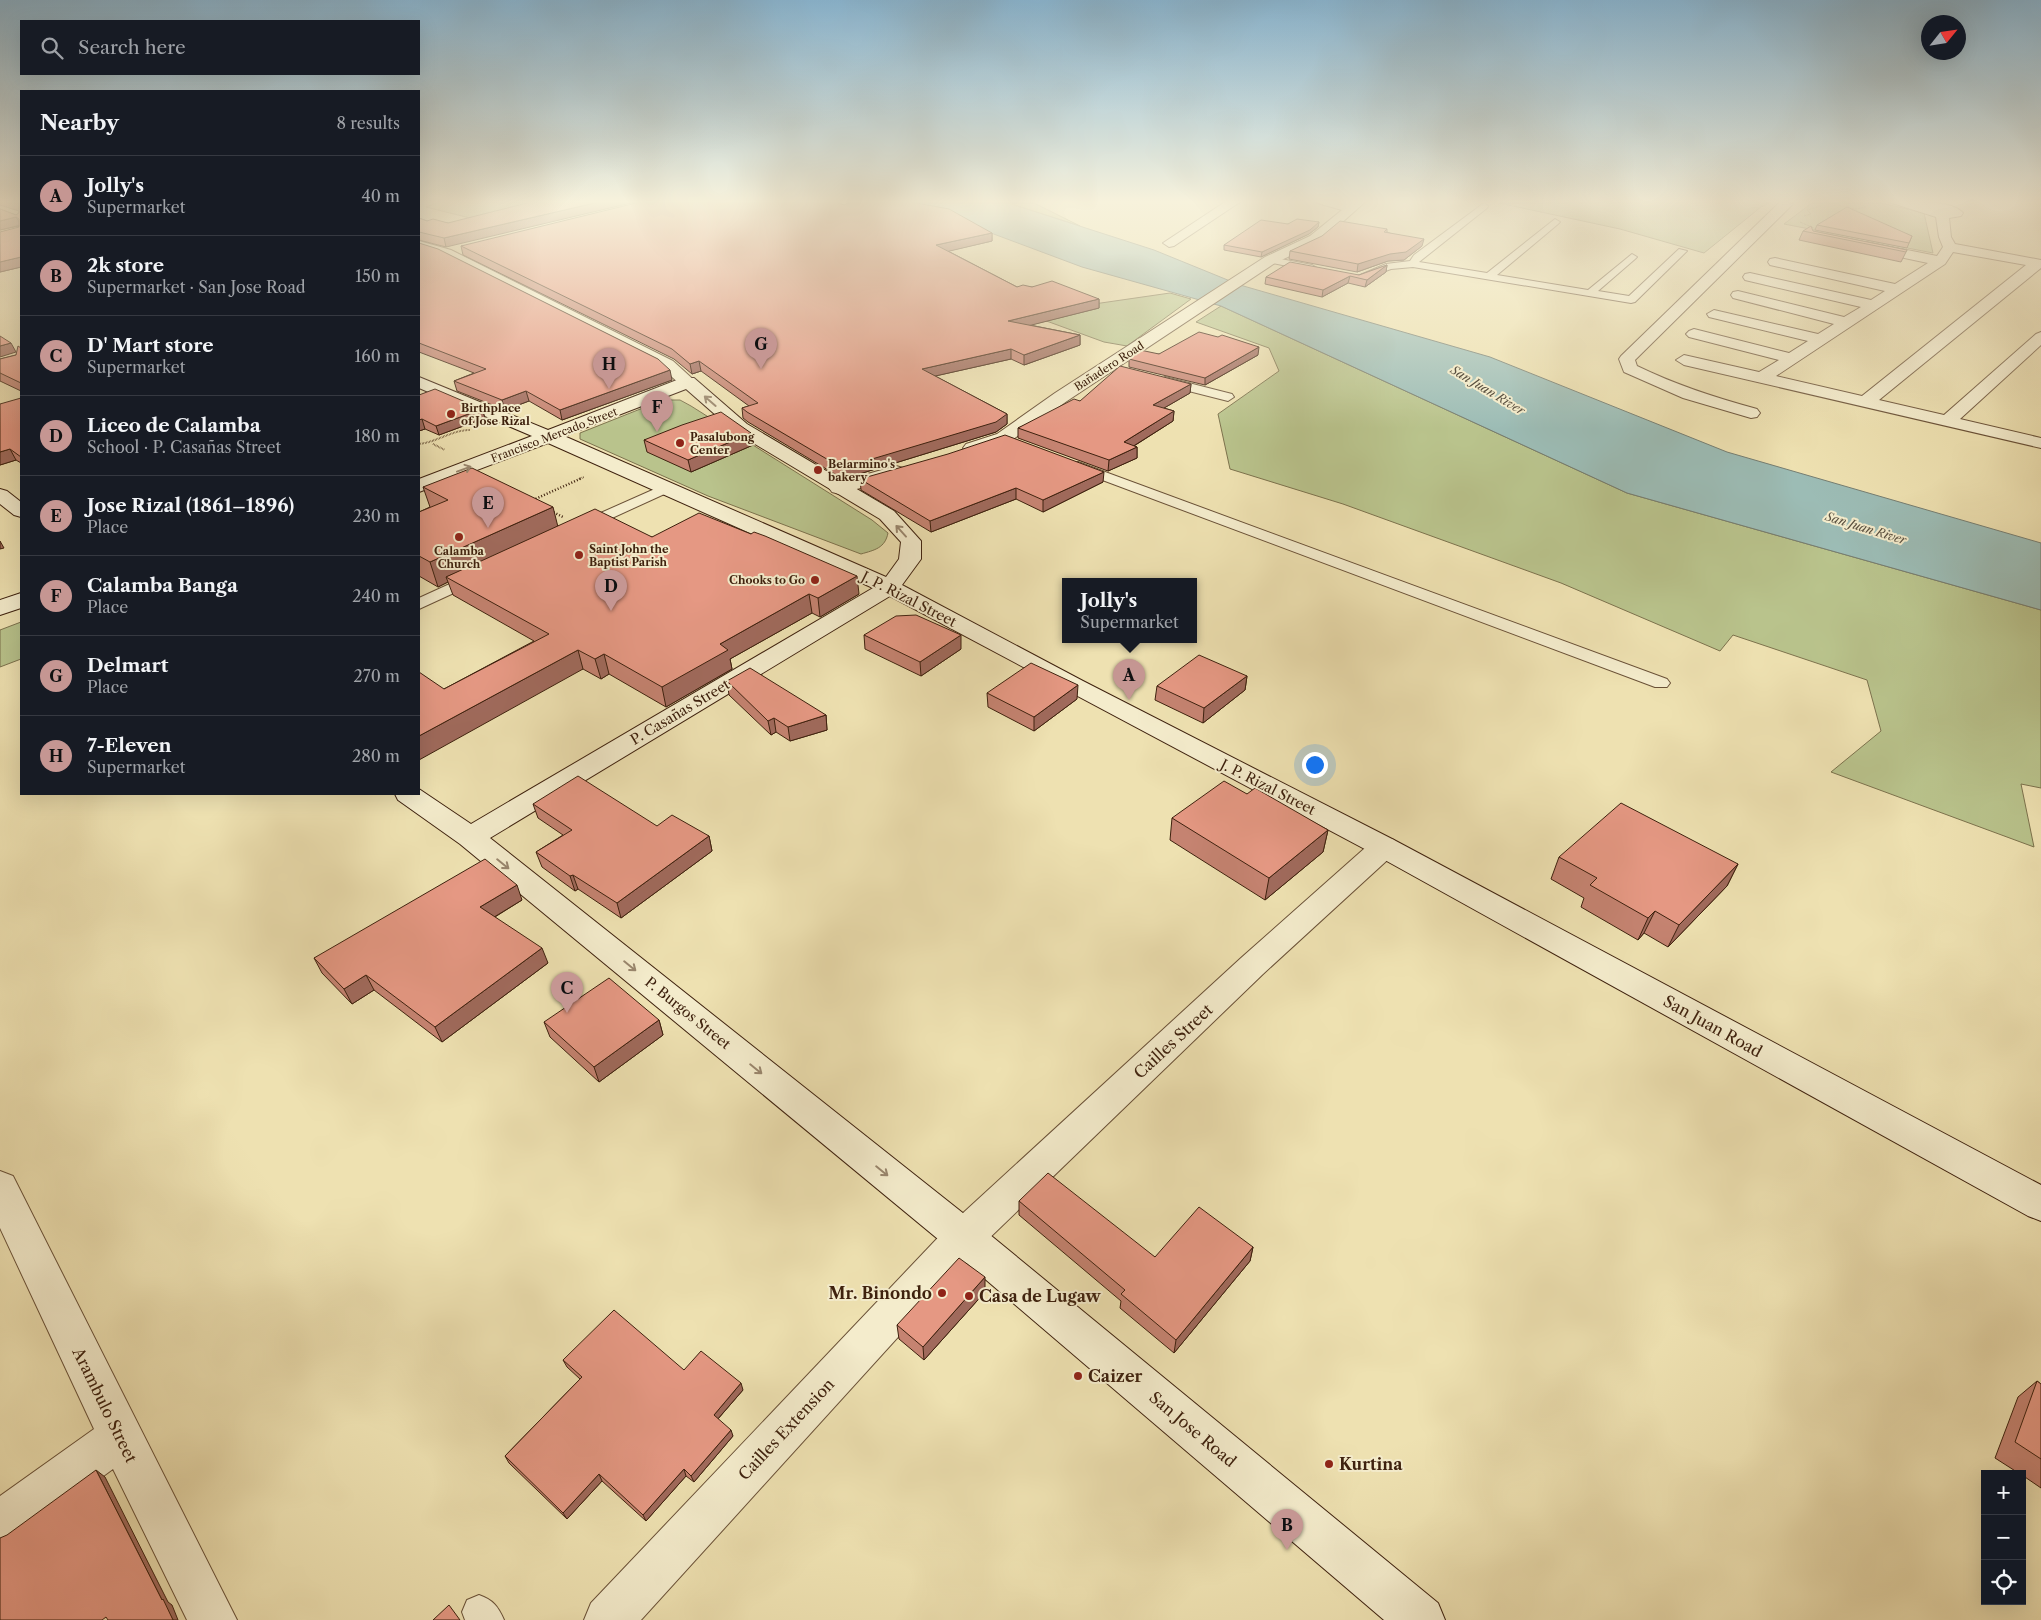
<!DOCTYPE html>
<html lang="en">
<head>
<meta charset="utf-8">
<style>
  body { margin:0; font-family:"Libre Caslon Text",serif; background:#242831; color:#f1f3f6 }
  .controls { position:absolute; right:15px; bottom:15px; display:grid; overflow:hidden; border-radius:0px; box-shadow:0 5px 20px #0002 }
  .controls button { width:45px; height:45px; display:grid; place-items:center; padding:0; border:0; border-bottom:1px solid #363941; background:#171b24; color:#f1f3f6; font:25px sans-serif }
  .compass { position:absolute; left:1921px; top:15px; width:45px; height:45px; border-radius:50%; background:#171b24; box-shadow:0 5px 20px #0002; rotate:60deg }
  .you { position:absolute; left:1314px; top:764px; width:18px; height:18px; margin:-12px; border:4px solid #fff; border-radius:50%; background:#1a73e8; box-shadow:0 0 0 8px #1a73e833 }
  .badge { display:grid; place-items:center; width:32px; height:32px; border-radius:50%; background:#c59692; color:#111; font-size:16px; font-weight:700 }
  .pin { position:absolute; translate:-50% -41px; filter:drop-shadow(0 1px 2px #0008) }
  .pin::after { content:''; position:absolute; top:26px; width:18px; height:15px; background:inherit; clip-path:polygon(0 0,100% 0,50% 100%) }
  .popup { position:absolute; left:1062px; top:578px; width:135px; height:65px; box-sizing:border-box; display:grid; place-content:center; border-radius:0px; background:#171b24; filter:drop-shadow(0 1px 4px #0005); font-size:16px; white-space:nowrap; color:#9ea1a6 }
  .popup b { font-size:19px; color:#f1f3f6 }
  .popup::after { content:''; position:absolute; left:50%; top:100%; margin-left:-10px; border:10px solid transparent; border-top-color:#171b24 }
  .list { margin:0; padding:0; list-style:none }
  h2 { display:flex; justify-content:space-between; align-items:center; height:65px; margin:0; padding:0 20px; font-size:21px }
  h2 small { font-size:16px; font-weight:400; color:#9ea1a6 }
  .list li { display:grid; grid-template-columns:32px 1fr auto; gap:15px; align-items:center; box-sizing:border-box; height:80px; padding:0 20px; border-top:1px solid #363941 }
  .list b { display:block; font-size:19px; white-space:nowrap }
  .list p { margin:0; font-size:16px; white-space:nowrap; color:#9ea1a6 }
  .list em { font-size:16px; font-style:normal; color:#9ea1a6 }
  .icon { flex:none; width:28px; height:28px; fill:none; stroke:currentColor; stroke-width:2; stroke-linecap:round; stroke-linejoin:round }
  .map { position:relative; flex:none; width:2041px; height:1620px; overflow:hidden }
  .search { position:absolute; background:#171b24; box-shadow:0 5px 20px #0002; left:20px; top:20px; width:400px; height:55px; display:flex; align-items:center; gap:12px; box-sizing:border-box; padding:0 18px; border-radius:0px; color:#9ea1a6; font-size:19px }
  .panel { position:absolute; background:#171b24; box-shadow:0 5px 20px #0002; left:20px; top:90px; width:400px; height:705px; border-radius:0px }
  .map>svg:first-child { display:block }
  .green { fill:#b9c38c; stroke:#7c724d }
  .water { fill:#9cbcb5; stroke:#767e72 }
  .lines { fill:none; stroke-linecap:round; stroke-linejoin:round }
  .lane-casing { stroke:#6a5137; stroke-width:2 }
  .street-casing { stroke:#6a5137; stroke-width:2 }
  .secondary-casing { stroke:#3e210e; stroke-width:2 }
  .path-far2 { stroke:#3e210e; stroke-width:1; stroke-dasharray:0.5 1; stroke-linecap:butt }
  .path-far1 { stroke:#3e210e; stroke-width:2; stroke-dasharray:0.5 1; stroke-linecap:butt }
  .path { stroke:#3e210e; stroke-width:2.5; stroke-dasharray:1 2; stroke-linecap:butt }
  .lane { fill:#f4eccc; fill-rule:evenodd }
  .street { fill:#f4eccc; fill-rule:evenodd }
  .secondary { fill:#f4eccc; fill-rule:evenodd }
  .wall { fill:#c58371; stroke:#3e210e }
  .shaded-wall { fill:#a06a5c; stroke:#3e210e }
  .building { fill:#e59883; stroke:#3e210e }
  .oneway { stroke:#99866d }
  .poi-dot { fill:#8f2418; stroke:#f4eccc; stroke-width:2 }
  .labels { text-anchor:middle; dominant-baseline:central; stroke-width:4; stroke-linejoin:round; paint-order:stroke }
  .far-street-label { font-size:11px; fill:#3e210e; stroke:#f4eccc }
  .far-poi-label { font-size:11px; font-weight:bold; fill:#3e210e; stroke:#f4eccc; text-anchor:start }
  .far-water-label { font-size:12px; font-style:italic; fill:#5a5040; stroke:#f4eccc }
  .street-label { font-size:14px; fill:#3e210e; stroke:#f4eccc }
  .near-street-label { font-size:16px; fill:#3e210e; stroke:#f4eccc }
  .near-poi-label { font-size:16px; font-weight:bold; fill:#3e210e; stroke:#f4eccc; text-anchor:start }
</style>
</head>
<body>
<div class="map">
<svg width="2041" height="1620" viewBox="0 0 2041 1620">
  <rect width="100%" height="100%" fill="#eee1b1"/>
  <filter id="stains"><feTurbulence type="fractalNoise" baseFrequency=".004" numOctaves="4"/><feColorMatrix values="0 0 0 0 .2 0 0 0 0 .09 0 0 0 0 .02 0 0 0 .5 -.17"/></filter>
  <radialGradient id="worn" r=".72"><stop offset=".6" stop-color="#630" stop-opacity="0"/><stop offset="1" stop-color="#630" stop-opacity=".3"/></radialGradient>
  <path class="green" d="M 439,202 L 548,203 L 482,221 L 426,207 Z
    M 1008,203 L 1034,203 L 1080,226 Z
    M 1499,203 L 1769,202 L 1769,203 L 1761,207 L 1704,253 L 1620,229 Z
    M 1812,203 L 1881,203 L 1924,213 L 1933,253 L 1784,224 Z
    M 1170,293 L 1191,299 L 1127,346 L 1104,342 L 1041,319 L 1087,305 Z
    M 1221,306 L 1627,493 L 2041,610 L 2041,788 L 2021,784 L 2034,847 L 1831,772 L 1881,731 L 1867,680 L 1733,635 L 1720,651 L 1561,583 L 1343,504 L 1230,469 L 1218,414 L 1279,371 L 1269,348 L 1196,322 Z
    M 663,400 L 680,400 L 691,406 L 872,520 L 888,533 C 885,548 875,550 861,554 L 708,496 L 580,439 L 580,433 Z
    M 21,622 L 21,659 L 0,667 L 0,630 Z"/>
  <path class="water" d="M 891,203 L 1008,203 L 1154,250 L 1240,285 L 1490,357 L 1727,452 L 2041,543 L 2041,610 L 1627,493 L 1221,306 L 1082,267 L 983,230 Z"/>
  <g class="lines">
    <g class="lane-casing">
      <path id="lane" d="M 1484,203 L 1488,206 L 1487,208 L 1419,262 L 1487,273 L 1555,219 L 1560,222 L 1558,224 L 1497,275 L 1588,290 L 1632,254 L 1637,257 L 1635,259 L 1598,291 L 1629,296 L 1679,249 L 1687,251 L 1635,302 L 1631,303 L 1413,267 L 1391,269 L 1363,279 L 1358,276 L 1386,264 L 1410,261 L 1414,255 Z
        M 1270,257 L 1312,265 L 1317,268 L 1312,271 L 1267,262 L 1265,260 Z
        M 1165,377 L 1232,394 L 1234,397 L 1228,401 L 1161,384 L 1159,381 Z
        M 1078,462 L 1667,679 L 1670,683 L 1667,687 L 1655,687 L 1073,469 L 1071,466 L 1073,463 Z
        M 666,484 L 671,485 L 673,488 L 671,491 L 588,529 L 578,529 L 576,526 L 578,523 Z
        M 476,572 L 482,574 L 484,577 L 482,580 L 419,609 L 419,598 Z
        M 479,1595 C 493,1600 498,1606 504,1620 L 465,1620 L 462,1612 L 467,1600 Z"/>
    </g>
    <g class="street-casing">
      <path id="street" d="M 1225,202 L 1240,202 L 1174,246 L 1169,247 L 1163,243 Z
        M 1314,202 L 1365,202 L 1320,242 L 1275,263 L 1067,401 L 1009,442 L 972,453 L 966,452 L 963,448 L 966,444 L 997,434 L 1055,393 L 1265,257 L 1310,236 L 1342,210 Z
        M 1780,202 L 1793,204 L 1635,360 L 1637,366 C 1676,385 1716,398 1757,409 L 1760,413 L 1757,417 L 1751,418 L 1683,398 L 1624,372 L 1619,359 L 1621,356 Z
        M 1889,202 C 1908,202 1951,199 1963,213 L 1961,216 L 1949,218 L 1951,237 L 1955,244 L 2041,260 L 2041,268 L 1879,400 L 1944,415 L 2036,334 L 2041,332 L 2041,345 L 1960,419 L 2041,438 L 2041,448 L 1684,365 L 1676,360 L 1684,355 L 1759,372 L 1779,360 L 1689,337 L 1686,334 L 1689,331 L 1694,329 L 1789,353 L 1808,341 L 1709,317 L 1707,314 L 1714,310 L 1818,334 L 1834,324 L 1733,298 L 1731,295 L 1733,292 L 1738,291 L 1844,317 L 1861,307 L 1745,280 L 1743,277 L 1745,274 L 1750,273 L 1871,300 L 1885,291 L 1770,265 L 1768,262 L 1770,259 L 1775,258 L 1895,284 L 1928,263 L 1862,249 L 1860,246 L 1862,243 L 1867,242 L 1937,256 L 1943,247 L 1939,237 L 1936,217 ZM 1953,252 L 2026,265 L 1862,396 L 1776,376 L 1945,264 Z
        M 419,241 L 451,250 L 673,361 L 696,382 L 694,386 L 682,386 L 661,367 L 441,256 L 419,249 Z
        M 896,466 L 903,468 L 905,472 L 903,476 L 839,494 L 832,492 L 829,488 L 832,484 Z
        M 1384,837 L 1394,840 L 1398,847 L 1394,854 L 1263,974 L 978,1249 L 641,1620 L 584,1620 L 591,1603 L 950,1225 L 1241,958 L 1374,840 Z
        M 0,1171 L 13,1176 L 237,1620 L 187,1620 L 113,1469 L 16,1540 L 0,1547 L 0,1496 L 94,1429 L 0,1228 Z"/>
    </g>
    <g class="secondary-casing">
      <path id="secondary" d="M 419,377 L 548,430 L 682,378 L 694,378 L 747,424 L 894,511 L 921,541 L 921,559 L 902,585 L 1083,681 L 1394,840 L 2041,1185 L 2041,1221 L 2028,1216 L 1374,854 L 890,596 L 490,838 L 978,1225 L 1438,1603 L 1445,1620 L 1384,1620 L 950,1249 L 460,844 L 398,800 L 395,794 L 419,794 L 419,789 L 471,824 L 873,588 L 548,443 L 419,492 L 419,479 L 532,436 L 419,388 ZM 686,389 L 735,432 L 880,519 L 901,542 L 899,559 L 886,577 L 564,436 Z
        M 0,489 L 7,491 L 21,502 L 21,517 L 14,515 L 0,504 Z
        M 21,593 L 21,608 L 0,615 L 0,600 Z"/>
    </g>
    <path class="path-far2" d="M 1836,202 L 1838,205 L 1856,209 L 1866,207
      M 1855,202 L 1866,207
      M 1804,216 L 1811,214 L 1807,210 L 1821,206 L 1823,202
      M 1800,222 L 1816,229"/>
    <path class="path-far1" d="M 419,444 C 437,442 452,430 470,430
      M 433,444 L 445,450
      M 579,479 L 584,477"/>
    <path class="path" d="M 533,500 L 582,478
      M 551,511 L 563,517"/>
    <use href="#lane" class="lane"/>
    <use href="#street" class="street"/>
    <use href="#secondary" class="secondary"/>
  </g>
  <path class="wall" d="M 0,202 L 21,202 L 21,267 L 0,272 L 19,226 L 0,230 L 0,209 L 16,215 L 19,213 L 19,211 L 0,205 Z
    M 844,205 L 992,233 L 992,241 L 948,251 L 1017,287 L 1032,287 L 1099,299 L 1099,308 L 1030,325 L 1080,335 L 1080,345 L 1024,365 L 1011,359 L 935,376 L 1007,414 L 1007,424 L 996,432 L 843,479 L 748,422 L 743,418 L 742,408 L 749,406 L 701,371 L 692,374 L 674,359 L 463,255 L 461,246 Z
    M 419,218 L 427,221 L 448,223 L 446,247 L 419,240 Z
    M 1319,222 L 1318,227 L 1309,234 L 1261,257 L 1224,250 L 1224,245 L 1288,224 Z
    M 1817,225 L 1912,236 L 1907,248 L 1815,230 Z
    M 1387,229 L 1387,232 L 1422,246 L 1404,260 L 1388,261 L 1357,272 L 1289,259 L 1290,251 Z
    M 1803,231 L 1813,231 L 1907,250 L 1901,262 L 1799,240 Z
    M 419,243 L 672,380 L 562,420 L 529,401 L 505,410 L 457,391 L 454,381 L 474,373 L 419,352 Z
    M 1387,265 L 1386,272 L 1365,287 L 1348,283 L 1322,297 L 1265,284 L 1266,277 L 1359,275 Z
    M 21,348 L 21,391 L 0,381 L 0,359 L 16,355 Z
    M 1159,354 L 1258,355 L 1205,385 L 1129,367 L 1129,359 Z
    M 1191,384 L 1190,393 L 1164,408 L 1174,411 L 1173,421 L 1134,446 L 1137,447 L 1137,458 L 1108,471 L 1018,438 L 1018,428 L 1080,401 Z
    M 419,395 L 482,409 L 485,418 L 439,435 L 425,429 L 419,431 Z
    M 21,398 L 21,463 L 16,460 L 0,465 Z
    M 751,433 L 753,445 L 691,472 L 647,452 L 644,440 Z
    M 860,479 L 1103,482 L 1043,512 L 1016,499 L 931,532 L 861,490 Z
    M 423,487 L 558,526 L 652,537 L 859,594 L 820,617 L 812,613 L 730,659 L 732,669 L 666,707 L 609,674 L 601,679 L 583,669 L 444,689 L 534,641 L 453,595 L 448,582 L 438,587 L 419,576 L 419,512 L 430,507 Z
    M 864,635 L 961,649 L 921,676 L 865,649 Z
    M 1247,676 L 1245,690 L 1203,723 L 1155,700 L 1157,686 Z
    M 727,681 L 826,715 L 827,730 L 790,741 L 776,732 L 771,735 L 729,695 Z
    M 987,693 L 1077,699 L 1034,731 L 988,707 Z
    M 1247,794 L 1328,830 L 1323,852 L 1265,900 L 1170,840 L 1172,818 Z
    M 533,804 L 709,836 L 712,851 L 621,918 L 578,889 L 575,891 L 542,867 L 536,852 L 563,835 L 538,818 Z
    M 1559,857 L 1738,864 L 1727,886 L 1668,947 L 1644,933 L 1638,940 L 1581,907 L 1584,898 L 1551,879 Z
    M 522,900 L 495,917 L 548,963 L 442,1042 L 374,990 L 352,1004 L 322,973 L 314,958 Z
    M 659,1020 L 663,1035 L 599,1082 L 550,1037 L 544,1022 Z
    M 1019,1201 L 1155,1257 L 1253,1247 L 1250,1261 L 1174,1353 L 1120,1308 L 1121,1301 L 1019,1215 Z
    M 985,1292 L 924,1360 L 899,1339 L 897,1325 Z
    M 563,1360 L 684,1370 L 743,1390 L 718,1419 L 733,1436 L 694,1482 L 686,1476 L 646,1521 L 602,1481 L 567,1519 L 509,1463 L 505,1456 L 580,1379 L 567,1367 Z
    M 2037,1381 L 2041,1384 L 2041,1488 L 2022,1475 L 2022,1474 L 2020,1474 L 1995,1458 L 2018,1397 Z"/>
  <path class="shaded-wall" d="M 599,202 L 635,202 L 446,247 L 444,238 Z
    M 16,217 L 21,225 L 0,230 L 0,221 Z
    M 1319,222 L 1318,227 L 1309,234 L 1261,257 L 1262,252 Z
    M 992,233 L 992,241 L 937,254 L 936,245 Z
    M 1424,239 L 1422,246 L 1404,260 L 1388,261 L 1357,272 L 1358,264 Z
    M 21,257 L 21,267 L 0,272 L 0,262 Z
    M 1387,265 L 1386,272 L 1365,287 L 1367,280 Z
    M 1350,276 L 1348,283 L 1322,297 L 1323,290 Z
    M 1099,299 L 1099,308 L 1008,331 L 1008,321 Z
    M 1080,335 L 1080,345 L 1024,365 L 1024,355 Z
    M 11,343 L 16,352 L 0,357 L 0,346 Z
    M 1259,347 L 1258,355 L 1205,385 L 1205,378 Z
    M 1011,349 L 1011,359 L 922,379 L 922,369 Z
    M 699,361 L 701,371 L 692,374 L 690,364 Z
    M 670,370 L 672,380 L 562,420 L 560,410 Z
    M 1191,384 L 1190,393 L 1152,415 L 1153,405 Z
    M 526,391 L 529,401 L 505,410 L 502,400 Z
    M 482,409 L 485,418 L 439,435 L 436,426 Z
    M 1174,411 L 1173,421 L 1124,452 L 1124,442 Z
    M 1007,414 L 1007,424 L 996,432 L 843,479 L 842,468 Z
    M 422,419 L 425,429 L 419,431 L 419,420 Z
    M 751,433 L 753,445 L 691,472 L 688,460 Z
    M 1137,447 L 1137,458 L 1108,471 L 1109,460 Z
    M 10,449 L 16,460 L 0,465 L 0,452 Z
    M 1104,472 L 1103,482 L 1043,512 L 1043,500 Z
    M 1016,488 L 1016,499 L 931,532 L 930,521 Z
    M 553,507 L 559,531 L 446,577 L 448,582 L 438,587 L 430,562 Z
    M 0,541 L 4,548 L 0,549 Z
    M 857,576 L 859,594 L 820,617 L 818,598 Z
    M 809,594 L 812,613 L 730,659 L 732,669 L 666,707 L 662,687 L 720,644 Z
    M 961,635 L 961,649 L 921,676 L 920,662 Z
    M 578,650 L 583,669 L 419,760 L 419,736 Z
    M 604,654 L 609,674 L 601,679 L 595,659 Z
    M 1247,676 L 1245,690 L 1203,723 L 1204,708 Z
    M 1078,685 L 1077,699 L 1034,731 L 1034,717 Z
    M 826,715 L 827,730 L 790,741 L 788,727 Z
    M 774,718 L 776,732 L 771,735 L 768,721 Z
    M 1328,830 L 1323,852 L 1265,900 L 1269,878 Z
    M 709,836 L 712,851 L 621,918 L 617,903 Z
    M 1738,864 L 1727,886 L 1668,947 L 1679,925 Z
    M 573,875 L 578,889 L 575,891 L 570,876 Z
    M 517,885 L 522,900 L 486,922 L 480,907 Z
    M 1655,911 L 1644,933 L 1638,940 L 1648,918 Z
    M 542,948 L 548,963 L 442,1042 L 435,1027 Z
    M 366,975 L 374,990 L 352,1004 L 344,989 Z
    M 659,1020 L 663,1035 L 599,1082 L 594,1067 Z
    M 1253,1247 L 1250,1261 L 1174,1353 L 1176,1340 Z
    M 985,1277 L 985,1292 L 924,1360 L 923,1347 Z
    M 741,1383 L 743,1390 L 716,1421 L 714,1415 Z
    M 731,1430 L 733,1436 L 694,1482 L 691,1476 Z
    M 684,1469 L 686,1476 L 646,1521 L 643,1515 Z
    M 96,1470 L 105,1477 L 168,1602 L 172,1605 L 178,1620 L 173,1620 L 162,1600 Z
    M 599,1474 L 602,1481 L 567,1519 L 563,1513 Z"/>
  <path class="building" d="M 15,202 L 21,202 L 21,257 L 0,262 L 0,232 L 19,227 L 19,219 L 16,217 L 0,221 L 0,209 L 16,215 L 19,213 L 19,204 Z
    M 531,202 L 599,202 L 444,238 L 419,232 L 419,218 L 427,221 L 433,219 L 448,223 Z
    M 640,202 L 836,202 L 844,205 L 852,202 L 911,202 L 949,209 L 992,233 L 936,245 L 1017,287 L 1023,285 L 1032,287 L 1052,281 L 1099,299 L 1008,321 L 1080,335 L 1024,355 L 1011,349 L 922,369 L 1007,414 L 996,422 L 842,468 L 747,412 L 742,408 L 758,403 L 699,361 L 690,364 L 672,349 L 461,246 Z
    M 1847,207 L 1912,236 L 1909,243 L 1817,225 Z
    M 1297,219 L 1319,222 L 1310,230 L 1262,252 L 1224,245 L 1261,220 L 1288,224 Z
    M 1340,221 L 1387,229 L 1384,232 L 1424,239 L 1406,252 L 1390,254 L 1358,264 L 1290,251 L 1322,236 Z
    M 1811,226 L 1813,231 L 1907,250 L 1906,252 L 1803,231 Z
    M 419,243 L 438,249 L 658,359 L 670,370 L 560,410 L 526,391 L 502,400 L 454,381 L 486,369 L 419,343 Z
    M 1290,262 L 1359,275 L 1387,265 L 1367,280 L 1350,276 L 1323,290 L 1266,277 Z
    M 1199,332 L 1218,337 L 1222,335 L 1259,347 L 1205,378 L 1129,359 L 1140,350 L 1159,354 Z
    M 0,336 L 11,343 L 0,346 Z
    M 18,346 L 21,348 L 21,383 L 0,373 L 0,359 L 16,355 Z
    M 1120,366 L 1191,384 L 1153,405 L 1174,411 L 1124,442 L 1137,447 L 1109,460 L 1018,428 L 1074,399 L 1080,401 Z
    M 435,389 L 482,409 L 436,426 L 422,419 L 419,420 L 419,395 Z
    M 21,398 L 21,457 L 10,449 L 0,452 L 0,404 Z
    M 721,412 L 751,433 L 688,460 L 644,440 L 682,425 Z
    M 1005,435 L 1104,472 L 1043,500 L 1016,488 L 930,521 L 860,479 L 948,454 Z
    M 472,468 L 553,507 L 430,562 L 419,556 L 419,512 L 448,500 L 423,487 Z
    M 595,509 L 652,537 L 699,513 L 751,534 L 754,532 L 765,536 L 857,576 L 818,598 L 809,594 L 720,644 L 728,650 L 662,687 L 604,654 L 595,659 L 578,650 L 419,736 L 419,672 L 444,689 L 549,634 L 446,577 Z
    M 916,615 L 961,635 L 920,662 L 864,635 L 896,616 Z
    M 1199,655 L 1247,676 L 1204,708 L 1157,686 Z
    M 1031,663 L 1078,685 L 1034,717 L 987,693 Z
    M 750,668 L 826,715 L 788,727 L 774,718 L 768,721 L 727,681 Z
    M 578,776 L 657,826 L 672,815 L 709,836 L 617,903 L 573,875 L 570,876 L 536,852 L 572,830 L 533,804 Z
    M 1224,781 L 1247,794 L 1255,788 L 1328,830 L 1269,878 L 1172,818 Z
    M 1621,803 L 1738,864 L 1679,925 L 1655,911 L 1648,918 L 1590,885 L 1597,878 L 1559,857 Z
    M 485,859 L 517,885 L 480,907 L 542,948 L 435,1027 L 366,975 L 344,989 L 314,958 Z
    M 609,978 L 659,1020 L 594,1067 L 544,1022 Z
    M 1048,1173 L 1155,1257 L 1199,1207 L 1253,1247 L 1176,1340 L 1121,1294 L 1125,1290 L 1019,1201 Z
    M 959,1258 L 985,1277 L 923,1347 L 897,1325 Z
    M 614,1310 L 684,1370 L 701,1351 L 741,1383 L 714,1415 L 731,1430 L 691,1476 L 684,1469 L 643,1515 L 599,1474 L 563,1513 L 505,1456 L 582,1377 L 563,1360 Z
    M 2037,1381 L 2041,1384 L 2041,1459 L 2015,1442 Z
    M 96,1470 L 162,1600 L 163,1599 L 173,1620 L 108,1620 L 106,1617 L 102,1620 L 0,1620 L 0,1538 L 7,1535 Z
    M 449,1605 L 460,1620 L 433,1620 Z"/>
  <defs><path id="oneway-shaft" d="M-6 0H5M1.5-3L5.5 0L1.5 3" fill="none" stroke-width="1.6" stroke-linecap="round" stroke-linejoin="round" transform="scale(1.25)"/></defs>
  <g class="oneway">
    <use href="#oneway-shaft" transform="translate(710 401) rotate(-139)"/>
    <use href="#oneway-shaft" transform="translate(464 469) rotate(-20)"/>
    <use href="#oneway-shaft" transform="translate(901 531) rotate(-132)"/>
    <use href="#oneway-shaft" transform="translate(503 864) rotate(39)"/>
    <use href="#oneway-shaft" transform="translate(630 966) rotate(39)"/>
    <use href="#oneway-shaft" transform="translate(756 1069) rotate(39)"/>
    <use href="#oneway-shaft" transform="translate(882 1171) rotate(39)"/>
  </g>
  <linearGradient id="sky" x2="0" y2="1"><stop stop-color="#89b7d4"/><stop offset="0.47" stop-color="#f7f2dc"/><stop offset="1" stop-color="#f7f2dc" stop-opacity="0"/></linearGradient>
  <rect width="2041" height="429" fill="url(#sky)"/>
  <g class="poi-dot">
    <circle cx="451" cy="414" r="5"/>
    <circle cx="680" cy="443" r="5"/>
    <circle cx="818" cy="470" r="5"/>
    <circle cx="459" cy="537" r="5"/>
    <circle cx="579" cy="555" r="5"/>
    <circle cx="815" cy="580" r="5"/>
    <circle cx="942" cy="1293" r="5"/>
    <circle cx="969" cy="1296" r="5"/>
    <circle cx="1078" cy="1376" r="5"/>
    <circle cx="1329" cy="1464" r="5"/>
  </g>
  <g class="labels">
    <g class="far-street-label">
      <text transform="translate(1109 366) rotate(-33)">Bañadero Road</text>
      <text transform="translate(554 435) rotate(-21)">Francisco Mercado Street</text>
    </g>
    <g class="far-poi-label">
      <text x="461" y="408">Birthplace<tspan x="461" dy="13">of Jose Rizal</tspan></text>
      <text x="690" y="437">Pasalubong<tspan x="690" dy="13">Center</tspan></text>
      <text x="828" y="464">Belarmino's<tspan x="828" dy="13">bakery</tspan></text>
      <text x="589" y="549">Saint John the<tspan x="589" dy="13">Baptist Parish</tspan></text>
      <text x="459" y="551" text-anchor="middle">Calamba<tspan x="459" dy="13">Church</tspan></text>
      <text x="805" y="580" text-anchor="end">Chooks to Go</text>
    </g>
    <g class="far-water-label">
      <text transform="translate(1488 390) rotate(31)">San Juan River</text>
      <text transform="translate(1866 528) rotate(17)">San Juan River</text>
    </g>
    <g class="street-label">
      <text transform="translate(909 599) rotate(27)">J. P. Rizal Street</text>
      <text transform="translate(680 712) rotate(-31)">P. Casañas Street</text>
      <text transform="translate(1268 787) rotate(27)">J. P. Rizal Street</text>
      <text transform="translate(688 1013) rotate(39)">P. Burgos Street</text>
    </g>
    <g class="near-street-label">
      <text transform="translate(1713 1026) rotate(29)">San Juan Road</text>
      <text transform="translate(1173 1041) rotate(-43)">Cailles Street</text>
      <text transform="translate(105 1405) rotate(64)">Arambulo Street</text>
      <text transform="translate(786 1429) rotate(-47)">Cailles Extension</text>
      <text transform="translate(1193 1429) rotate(40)">San Jose Road</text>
    </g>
    <g class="near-poi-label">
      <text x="932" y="1293" text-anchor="end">Mr. Binondo</text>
      <text x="979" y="1296">Casa de Lugaw</text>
      <text x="1088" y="1376">Caizer</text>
      <text x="1339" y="1464">Kurtina</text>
    </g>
  </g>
  <rect width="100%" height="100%" filter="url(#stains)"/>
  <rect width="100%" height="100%" fill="url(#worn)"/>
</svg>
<div class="controls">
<button>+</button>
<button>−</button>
<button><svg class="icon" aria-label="locate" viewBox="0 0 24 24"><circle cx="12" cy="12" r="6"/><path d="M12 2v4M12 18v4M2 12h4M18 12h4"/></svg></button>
</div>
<svg class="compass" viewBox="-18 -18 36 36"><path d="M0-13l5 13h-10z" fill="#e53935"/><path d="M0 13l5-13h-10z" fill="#9ea1a6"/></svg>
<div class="you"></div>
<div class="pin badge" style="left:1129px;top:700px">A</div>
<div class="popup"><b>Jolly's</b>Supermarket</div>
<div class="pin badge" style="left:1287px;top:1550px">B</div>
<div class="pin badge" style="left:567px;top:1013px">C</div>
<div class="pin badge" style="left:611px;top:611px">D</div>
<div class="pin badge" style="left:488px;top:528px">E</div>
<div class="pin badge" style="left:657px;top:432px">F</div>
<div class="pin badge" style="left:761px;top:369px">G</div>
<div class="pin badge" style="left:609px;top:389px">H</div>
<div class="search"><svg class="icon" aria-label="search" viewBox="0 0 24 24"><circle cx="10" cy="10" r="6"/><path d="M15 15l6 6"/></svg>Search here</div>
<section class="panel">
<h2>Nearby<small>8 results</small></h2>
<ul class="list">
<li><span class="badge">A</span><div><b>Jolly's</b><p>Supermarket</p></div><em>40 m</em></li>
<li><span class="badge">B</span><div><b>2k store</b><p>Supermarket · San Jose Road</p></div><em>150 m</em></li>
<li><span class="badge">C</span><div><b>D' Mart store</b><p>Supermarket</p></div><em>160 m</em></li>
<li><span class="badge">D</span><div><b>Liceo de Calamba</b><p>School · P. Casañas Street</p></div><em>180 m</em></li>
<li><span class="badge">E</span><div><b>Jose Rizal (1861–1896)</b><p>Place</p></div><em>230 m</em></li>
<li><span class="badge">F</span><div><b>Calamba Banga</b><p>Place</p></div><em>240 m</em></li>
<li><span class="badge">G</span><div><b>Delmart</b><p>Place</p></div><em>270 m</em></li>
<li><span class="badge">H</span><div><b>7-Eleven</b><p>Supermarket</p></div><em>280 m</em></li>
</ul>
</section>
</div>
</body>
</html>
